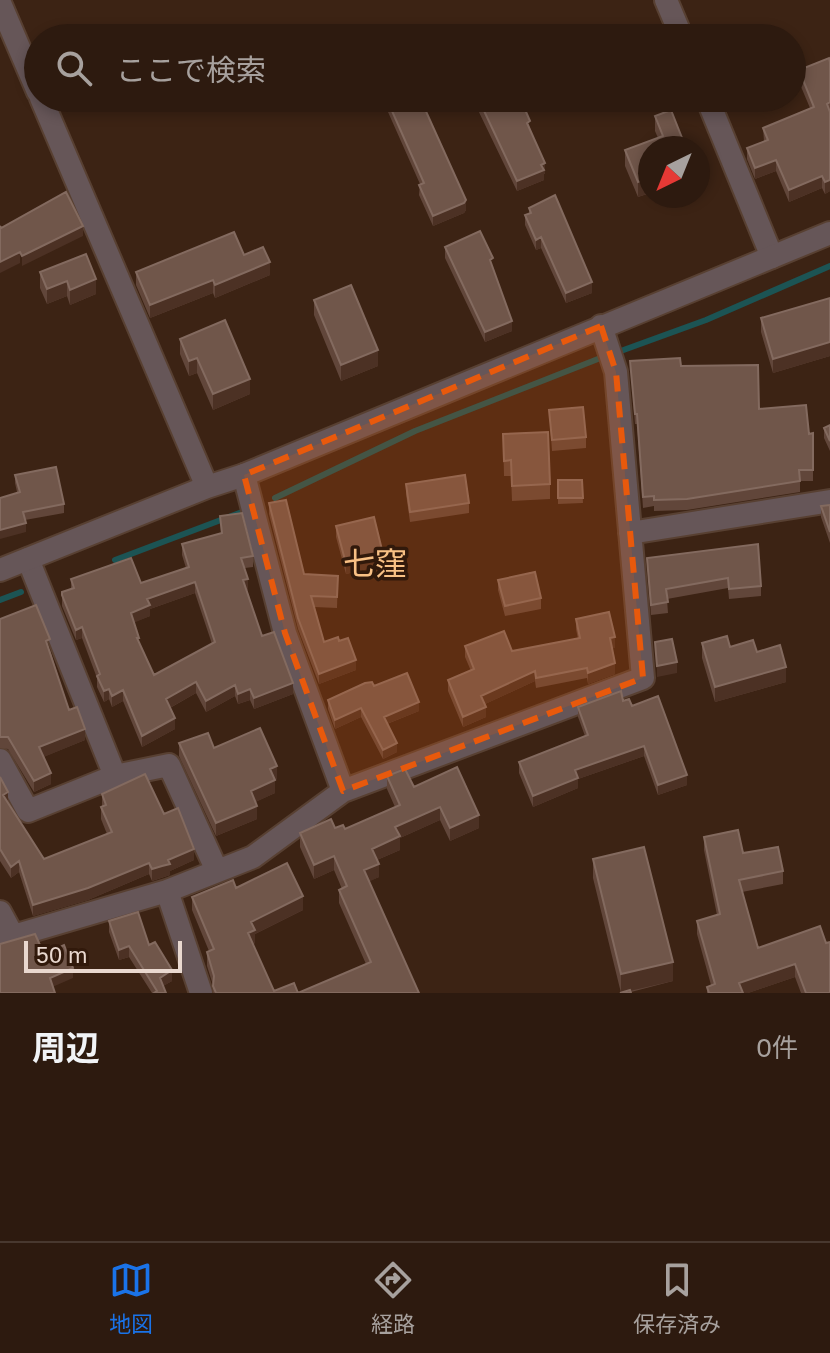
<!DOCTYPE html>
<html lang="ja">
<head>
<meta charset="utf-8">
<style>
  body { margin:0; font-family:"Golos Text","Noto Sans JP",sans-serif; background:#39271d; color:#f1f3f6 }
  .compass { position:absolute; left:638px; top:136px; width:72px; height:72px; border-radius:50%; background:#2d1a0f; box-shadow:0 4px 12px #0003; rotate:223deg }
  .scale { position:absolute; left:24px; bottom:20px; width:158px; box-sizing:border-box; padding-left:8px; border:4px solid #e9d8cf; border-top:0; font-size:22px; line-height:28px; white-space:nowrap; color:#e9d8cf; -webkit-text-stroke:6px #31190b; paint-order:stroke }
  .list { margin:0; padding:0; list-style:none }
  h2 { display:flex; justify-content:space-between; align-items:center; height:104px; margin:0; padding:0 32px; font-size:34px }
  h2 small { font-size:26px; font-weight:400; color:#a7a19e }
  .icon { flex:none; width:44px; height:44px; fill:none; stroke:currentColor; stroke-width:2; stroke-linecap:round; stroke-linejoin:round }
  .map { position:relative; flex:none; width:830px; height:993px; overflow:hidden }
  .search { position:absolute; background:#2d1a0f; box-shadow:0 4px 12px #0003; left:24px; right:24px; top:24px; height:88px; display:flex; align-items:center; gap:20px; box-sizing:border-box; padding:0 28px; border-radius:44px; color:#a7a19e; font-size:30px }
  .sheet { height:248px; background:#2d1a0f }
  nav { display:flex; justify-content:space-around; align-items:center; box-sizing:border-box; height:112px; border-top:2px solid #48382f; background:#2d1a0f; font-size:22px; color:#a7a19e }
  nav a { display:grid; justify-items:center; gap:4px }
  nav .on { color:#1a73e8 }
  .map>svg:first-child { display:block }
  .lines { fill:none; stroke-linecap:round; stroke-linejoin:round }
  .stream { stroke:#1c5454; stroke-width:6 }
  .minor-casing { stroke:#584032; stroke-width:26 }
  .tertiary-casing { stroke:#584032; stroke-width:26 }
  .minor { stroke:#665658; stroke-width:22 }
  .tertiary { stroke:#665658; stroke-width:22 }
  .wall { fill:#61463a; fill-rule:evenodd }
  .shaded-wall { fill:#4c3124 }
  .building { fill:#70564a; stroke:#836a5f; stroke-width:2; fill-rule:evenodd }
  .marked { fill:#e8590c; fill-opacity:0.2; stroke:#e8590c; stroke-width:6; stroke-dasharray:16 10; stroke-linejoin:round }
  .labels { text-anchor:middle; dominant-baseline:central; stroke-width:7; stroke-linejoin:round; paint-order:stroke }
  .quarter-label { font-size:32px; fill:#f8c084; stroke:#31190b }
</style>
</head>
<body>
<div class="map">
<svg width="830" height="993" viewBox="0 0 830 993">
  <rect width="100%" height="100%" fill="#3c2314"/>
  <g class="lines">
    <path class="stream" d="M 618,352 L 706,320 L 830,266
      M 275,498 L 415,431 L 603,357
      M 115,560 L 242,512
      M 0,600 L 21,592"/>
    <g class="minor-casing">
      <path id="minor" d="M 666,0 L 682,38
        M 707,98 L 772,257
        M 244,475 L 285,633 L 343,791
        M 630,533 L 830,501
        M 28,559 L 115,776
        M 0,760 L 28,811 L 115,776 L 169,765 L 217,871
        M 167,891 L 201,993
        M 0,912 L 13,936
        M 0,940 L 167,891 L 253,857 L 343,791 L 643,678 L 616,372 L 601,326"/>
    </g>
    <g class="tertiary-casing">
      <path id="tertiary" d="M 0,3 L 38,92
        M 41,98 L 207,487
        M 0,570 L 207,487 L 244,475 L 830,233"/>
    </g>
    <use href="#minor" class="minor"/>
    <use href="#tertiary" class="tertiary"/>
  </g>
  <path class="wall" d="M 830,62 L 830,191 L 825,194 L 822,188 L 789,202 L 776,171 L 755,179 L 747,159 L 747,148 L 764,141 L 763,128 L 810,108 L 799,82 L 799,70 Z
    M 476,98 L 520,98 L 545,173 L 544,174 L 544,180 L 517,191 L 476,106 Z
    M 388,102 L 466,210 L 464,213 L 433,226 L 419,195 L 420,184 L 388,112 Z
    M 655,116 L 686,148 L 650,148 L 650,193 L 638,197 L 625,166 L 625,150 L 658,138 L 655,131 Z
    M 529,208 L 592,293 L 566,303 L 541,248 L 536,250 L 525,225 L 525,215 L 529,214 Z
    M 445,247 L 493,268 L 512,331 L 485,342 L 445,258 Z
    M 86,254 L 96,294 L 70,305 L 67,296 L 47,304 L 40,288 L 40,272 Z
    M 244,255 L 270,275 L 215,298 L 213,293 L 150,318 L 136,285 L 136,272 Z
    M 830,298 L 830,356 L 773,373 L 761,332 L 761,318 Z
    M 314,300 L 378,366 L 341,381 L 314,315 Z
    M 180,339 L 250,394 L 213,410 L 197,373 L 189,376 L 180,354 Z
    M 630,361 L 681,366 L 759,409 L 809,434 L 813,433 L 813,481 L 800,481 L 800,492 L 687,510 L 654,511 L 654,506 L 643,508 L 637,424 L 635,424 Z
    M 549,410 L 586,437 L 586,448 L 552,451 Z
    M 830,425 L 830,451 L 824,438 L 824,428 Z
    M 503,434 L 550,484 L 550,499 L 512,501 L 511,476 L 504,476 Z
    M 15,475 L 64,504 L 64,513 L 25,520 L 26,532 L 15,483 Z
    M 558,480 L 582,480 L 583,503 L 558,504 Z
    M 406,484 L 469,503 L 469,513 L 410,522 L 406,494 Z
    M 269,503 L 304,574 L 338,576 L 337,608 L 314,607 L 324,642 L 356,670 L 319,684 L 298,629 L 269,514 Z
    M 830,505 L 830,543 L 821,517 L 821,506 Z
    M 220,516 L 253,556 L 253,567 L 245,568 L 248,590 L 247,590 L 262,636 L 293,694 L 254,709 L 250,700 L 238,704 L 235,696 L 206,712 L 196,693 L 170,708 L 175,729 L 142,747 L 123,701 L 112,707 L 109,699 L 104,702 L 97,687 L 97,678 L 82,638 L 76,640 L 62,606 L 62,592 L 71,589 L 71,579 L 141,583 L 186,568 L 182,555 L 182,544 L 221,533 ZM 195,593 L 212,644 L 154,675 L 139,643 L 134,622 L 150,616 L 150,609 Z
    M 336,526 L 383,565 L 346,574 L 336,537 Z
    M 647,558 L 761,586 L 761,596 L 729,599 L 728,588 L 667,599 L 668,613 L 651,615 Z
    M 498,580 L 541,598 L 541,609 L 505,616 L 498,590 Z
    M 0,619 L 50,650 L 69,710 L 85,740 L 43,757 L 51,784 L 34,792 L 8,749 L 0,748 Z
    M 576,619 L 615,648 L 612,648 L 615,674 L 588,684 L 587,678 L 536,688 L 535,681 L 485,704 L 486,717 L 463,727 L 448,691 L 448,680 L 471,671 L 465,657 L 465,646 L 512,651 L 578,639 L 576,629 Z
    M 702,643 L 730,647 L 757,652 L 786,682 L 715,702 L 702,658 Z
    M 374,686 L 419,711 L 387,724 L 397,752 L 383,759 L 361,717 L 335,729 L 328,709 L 328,700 Z
    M 623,701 L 632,706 L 687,785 L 658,795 L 644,756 L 578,779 L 578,788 L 533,807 L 519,773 L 519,762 L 585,736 L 578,717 L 578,707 Z
    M 179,743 L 214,748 L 277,779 L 275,780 L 275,793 L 255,802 L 257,819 L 216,836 L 179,756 Z
    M 387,776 L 414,787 L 479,828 L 450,841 L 440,820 L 400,838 L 400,850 L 377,860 L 379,877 L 369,881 L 419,993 L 213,993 L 213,985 L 207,966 L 207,952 L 209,951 L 192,910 L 192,897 L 236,888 L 303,910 L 255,934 L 255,943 L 253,944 L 274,991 L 298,993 L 366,964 L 339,903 L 339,890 L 342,889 L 334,870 L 314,879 L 300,847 L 300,833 L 335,828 L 345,829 L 395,807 L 387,789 Z
    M 0,777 L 8,804 L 44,859 L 107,834 L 101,819 L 101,807 L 102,807 L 102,794 L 164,814 L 194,860 L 170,871 L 170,875 L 152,881 L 149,874 L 88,900 L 33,916 L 19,872 L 11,878 L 0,861 Z
    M 704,837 L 783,871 L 783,884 L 742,892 L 758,948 L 820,926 L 830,993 L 801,993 L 795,977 L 748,993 L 707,993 L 707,987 L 711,985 L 697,934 L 697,921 L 717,915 L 704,850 Z
    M 593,859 L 673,981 L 631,992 L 621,993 L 593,878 Z
    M 109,921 L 149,945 L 172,981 L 163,986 L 166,993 L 152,993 L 129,957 L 119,960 L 109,932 Z"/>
  <path class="shaded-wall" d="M 776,160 L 776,171 L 755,179 L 755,168 Z
    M 545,163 L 545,173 L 544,174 L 544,180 L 517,191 L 517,181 Z
    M 822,176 L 822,188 L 789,202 L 789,190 Z
    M 650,177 L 650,193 L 638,197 L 638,182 Z
    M 830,180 L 830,191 L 825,194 L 825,182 Z
    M 466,200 L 466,210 L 464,213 L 433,226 L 433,216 Z
    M 83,226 L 83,236 L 22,266 L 22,256 Z
    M 541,237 L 541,248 L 536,250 L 536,240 Z
    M 20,252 L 20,263 L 0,273 L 0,262 Z
    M 270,262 L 270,275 L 215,298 L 215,285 Z
    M 96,279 L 96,294 L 70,305 L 70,290 Z
    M 213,280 L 213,293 L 150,318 L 150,305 Z
    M 67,281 L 67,296 L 47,304 L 47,289 Z
    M 592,282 L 592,293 L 566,303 L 566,293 Z
    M 512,321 L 512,331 L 485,342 L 485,332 Z
    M 830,342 L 830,356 L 773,373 L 773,359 Z
    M 378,350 L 378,366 L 341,381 L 341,365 Z
    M 197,358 L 197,373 L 189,376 L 189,361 Z
    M 250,379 L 250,394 L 213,410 L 213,394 Z
    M 26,523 L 26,532 L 0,539 L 0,530 Z
    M 383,554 L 383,565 L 346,574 L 346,564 Z
    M 248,579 L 248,590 L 243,591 L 243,580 Z
    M 195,582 L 195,593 L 150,609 L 150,616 L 131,624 L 131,613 L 147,599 Z
    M 82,627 L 82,638 L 76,640 L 76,630 Z
    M 615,637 L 615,648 L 610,649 L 610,638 Z
    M 356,660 L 356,670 L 319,684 L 319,674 Z
    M 677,662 L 677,673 L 657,677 L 657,666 Z
    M 615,663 L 615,674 L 588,684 L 588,673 Z
    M 786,667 L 786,682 L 715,702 L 715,687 Z
    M 535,671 L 535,681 L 481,706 L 481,696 Z
    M 196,682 L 196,693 L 166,710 L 166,699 Z
    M 293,683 L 293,694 L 254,709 L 254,698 Z
    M 235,685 L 235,696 L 206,712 L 206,701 Z
    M 109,689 L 109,699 L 104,702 L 104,691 Z
    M 250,689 L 250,700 L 238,704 L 238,694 Z
    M 123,690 L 123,701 L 112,707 L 112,696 Z
    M 419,702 L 419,711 L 384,725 L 384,717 Z
    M 486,707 L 486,717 L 463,727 L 463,717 Z
    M 361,708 L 361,717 L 335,729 L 335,720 Z
    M 175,718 L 175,729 L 142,747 L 142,736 Z
    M 85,729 L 85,740 L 39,759 L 39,747 Z
    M 397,743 L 397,752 L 383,759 L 383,750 Z
    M 644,746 L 644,756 L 578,779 L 578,788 L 533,807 L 533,796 L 575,770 Z
    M 277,766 L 277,779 L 270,782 L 270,769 Z
    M 51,773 L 51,784 L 34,792 L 34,781 Z
    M 687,775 L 687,785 L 658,795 L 658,785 Z
    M 275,780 L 275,793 L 251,804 L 251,791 Z
    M 8,792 L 8,804 L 3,795 Z
    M 257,806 L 257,819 L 216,836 L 216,823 Z
    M 440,807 L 440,820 L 400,838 L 400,850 L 372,862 L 372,849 L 395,827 Z
    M 479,815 L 479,828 L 450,841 L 450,828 Z
    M 194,849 L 194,860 L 170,871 L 170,875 L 152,881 L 152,869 L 168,860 Z
    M 334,856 L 334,870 L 314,879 L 314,865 Z
    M 19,861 L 19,872 L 11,878 L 11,867 Z
    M 149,863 L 149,874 L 88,900 L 33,916 L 33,905 Z
    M 379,864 L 379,877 L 364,884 L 364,870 Z
    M 303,896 L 303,910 L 255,934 L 255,943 L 248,947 L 248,933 L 251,922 Z
    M 129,946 L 129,957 L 119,960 L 119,950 Z
    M 673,962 L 673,981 L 621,993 L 621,974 Z
    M 795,964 L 795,977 L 748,993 L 739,993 L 739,983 Z
    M 73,968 L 73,978 L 50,988 L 50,978 Z
    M 172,970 L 172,981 L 160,988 L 160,978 Z"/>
  <path class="building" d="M 829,58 L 830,62 L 830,102 L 827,104 L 830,112 L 830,180 L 825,182 L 822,176 L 789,190 L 776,160 L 755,168 L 747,148 L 768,140 L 763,128 L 814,107 L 799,70 Z
    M 397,98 L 420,98 L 466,200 L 464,203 L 433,216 L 419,185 L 424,183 L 388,102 Z
    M 478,98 L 520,98 L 530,121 L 527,123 L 545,163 L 541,165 L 544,170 L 517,181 Z
    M 671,110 L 686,148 L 650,148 L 650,177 L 638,182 L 625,150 L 663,136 L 655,116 Z
    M 66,192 L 83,226 L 22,256 L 20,252 L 0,262 L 0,226 L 1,228 Z
    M 555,195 L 592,282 L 566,293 L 541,237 L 536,240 L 525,215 L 531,213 L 529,208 Z
    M 480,231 L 493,258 L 490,260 L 512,321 L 485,332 L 445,247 Z
    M 234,232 L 244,255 L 263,247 L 270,262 L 215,285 L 213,280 L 150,305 L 136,272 Z
    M 86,254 L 96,279 L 70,290 L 67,281 L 47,289 L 40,272 Z
    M 351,285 L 378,350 L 341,365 L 314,300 Z
    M 830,298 L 830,342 L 773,359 L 761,318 Z
    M 225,320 L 250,379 L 213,394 L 197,358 L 189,361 L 180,339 Z
    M 680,358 L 681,366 L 758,365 L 759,409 L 806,405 L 809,434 L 813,433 L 813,470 L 799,470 L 800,481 L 687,499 L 654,500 L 654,496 L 643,497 L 637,414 L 635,414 L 630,361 Z
    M 583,407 L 586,437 L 552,440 L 549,410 Z
    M 830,425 L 830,441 L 824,428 Z
    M 548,432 L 550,484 L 512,486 L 511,460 L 504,461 L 503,434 Z
    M 56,467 L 64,504 L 23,512 L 26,523 L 0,530 L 0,498 L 20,492 L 15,475 Z
    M 465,475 L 469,503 L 410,512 L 406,484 Z
    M 558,480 L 582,480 L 583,498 L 558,498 Z
    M 286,500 L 304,574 L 338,576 L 337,597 L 311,596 L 324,642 L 338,637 L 339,641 L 348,638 L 356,660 L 319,674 L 298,618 L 269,503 Z
    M 830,505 L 830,532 L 821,506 Z
    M 242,513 L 253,556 L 241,558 L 248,579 L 243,580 L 262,636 L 274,632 L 293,683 L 254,698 L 250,689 L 238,694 L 235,685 L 206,701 L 196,682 L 166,699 L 175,718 L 142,736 L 123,690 L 112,696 L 109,689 L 104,691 L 97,676 L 100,674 L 82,627 L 76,630 L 62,595 L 62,592 L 74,588 L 71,579 L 131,558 L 141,583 L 189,567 L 182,544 L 222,533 L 220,516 ZM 195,582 L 215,642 L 154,675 L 137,638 L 139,638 L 131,613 L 150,605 L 147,599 Z
    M 374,517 L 383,554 L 346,564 L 336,526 Z
    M 758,544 L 761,586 L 729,589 L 728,578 L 666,589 L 668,602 L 651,605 L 647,558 Z
    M 535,572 L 541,598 L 505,606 L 498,580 Z
    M 36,605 L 50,639 L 46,641 L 69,710 L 77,707 L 85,729 L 39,747 L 51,773 L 34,781 L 8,737 L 0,737 L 0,619 Z
    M 609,612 L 615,637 L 610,638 L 615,663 L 588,673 L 587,668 L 536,678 L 535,671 L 481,696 L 486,707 L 463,717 L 448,680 L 474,669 L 465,646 L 504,631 L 512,651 L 580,638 L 576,619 Z
    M 727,636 L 730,647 L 753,640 L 757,652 L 780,645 L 786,667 L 715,687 L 702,643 Z
    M 672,639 L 677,662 L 657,666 L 655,642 Z
    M 407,673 L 419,702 L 384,717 L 397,743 L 383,750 L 361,708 L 335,720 L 328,700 L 365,683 L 372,682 L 374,686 Z
    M 621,691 L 623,701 L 629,699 L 632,706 L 658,696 L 687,775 L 658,785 L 644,746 L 575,770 L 578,778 L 533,796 L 519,762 L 588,735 L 578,707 Z
    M 260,728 L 277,766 L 270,769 L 275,780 L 251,791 L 257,806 L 216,823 L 179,743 L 208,733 L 214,748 Z
    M 457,767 L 479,815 L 450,828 L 440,807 L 395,827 L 400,836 L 372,849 L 379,864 L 364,870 L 419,993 L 216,993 L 213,986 L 214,976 L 207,952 L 214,949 L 192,897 L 233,880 L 236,888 L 287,863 L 303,896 L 251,922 L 255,930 L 248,933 L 274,991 L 294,983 L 298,993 L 371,962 L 339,890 L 347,886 L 334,856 L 314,865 L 300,833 L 331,819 L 335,828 L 343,825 L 345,829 L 400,805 L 387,776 L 405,769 L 414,787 Z
    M 145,774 L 164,814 L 178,808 L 194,849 L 168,860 L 170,864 L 162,866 L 152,869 L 149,863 L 88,888 L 33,905 L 19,861 L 11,867 L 0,849 L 0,777 L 8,792 L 3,795 L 44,859 L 112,832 L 101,807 L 106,805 L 102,794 Z
    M 738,830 L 743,853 L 778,847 L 783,871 L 739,880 L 758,948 L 820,926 L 826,943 L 830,942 L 830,993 L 806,993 L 795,964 L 739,983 L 743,993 L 709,993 L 707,987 L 715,984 L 697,921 L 720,914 L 704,837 Z
    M 644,847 L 673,962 L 621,974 L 593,859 Z
    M 138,912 L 149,945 L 155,942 L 172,970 L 160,978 L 166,993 L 154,993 L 157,991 L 129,946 L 119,950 L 109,921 Z
    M 35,934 L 44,954 L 64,945 L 73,968 L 50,978 L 55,993 L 0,993 L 0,944 Z
    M 630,990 L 631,993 L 620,993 Z"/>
  <path class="marked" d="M 601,326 L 616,372 L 643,678 L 343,791 L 285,633 L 244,475 Z"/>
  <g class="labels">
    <g class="quarter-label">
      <text x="375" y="563">七窪</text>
    </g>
  </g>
</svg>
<svg class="compass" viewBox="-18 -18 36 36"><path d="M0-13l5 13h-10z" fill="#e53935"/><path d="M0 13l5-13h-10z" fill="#a7a19e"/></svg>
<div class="scale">50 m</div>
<div class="search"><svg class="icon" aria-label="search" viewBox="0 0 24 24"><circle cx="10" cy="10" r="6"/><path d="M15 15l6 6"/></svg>ここで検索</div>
</div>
<section class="sheet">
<h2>周辺<small>0件</small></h2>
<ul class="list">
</ul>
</section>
<nav>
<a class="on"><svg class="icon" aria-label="map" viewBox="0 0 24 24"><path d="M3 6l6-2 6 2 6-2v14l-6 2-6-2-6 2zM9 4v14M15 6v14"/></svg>地図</a>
<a><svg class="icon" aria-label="directions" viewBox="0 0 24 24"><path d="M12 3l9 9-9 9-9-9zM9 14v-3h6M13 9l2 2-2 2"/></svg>経路</a>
<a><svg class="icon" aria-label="saved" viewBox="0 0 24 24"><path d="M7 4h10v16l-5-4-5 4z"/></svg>保存済み</a>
</nav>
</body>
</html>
